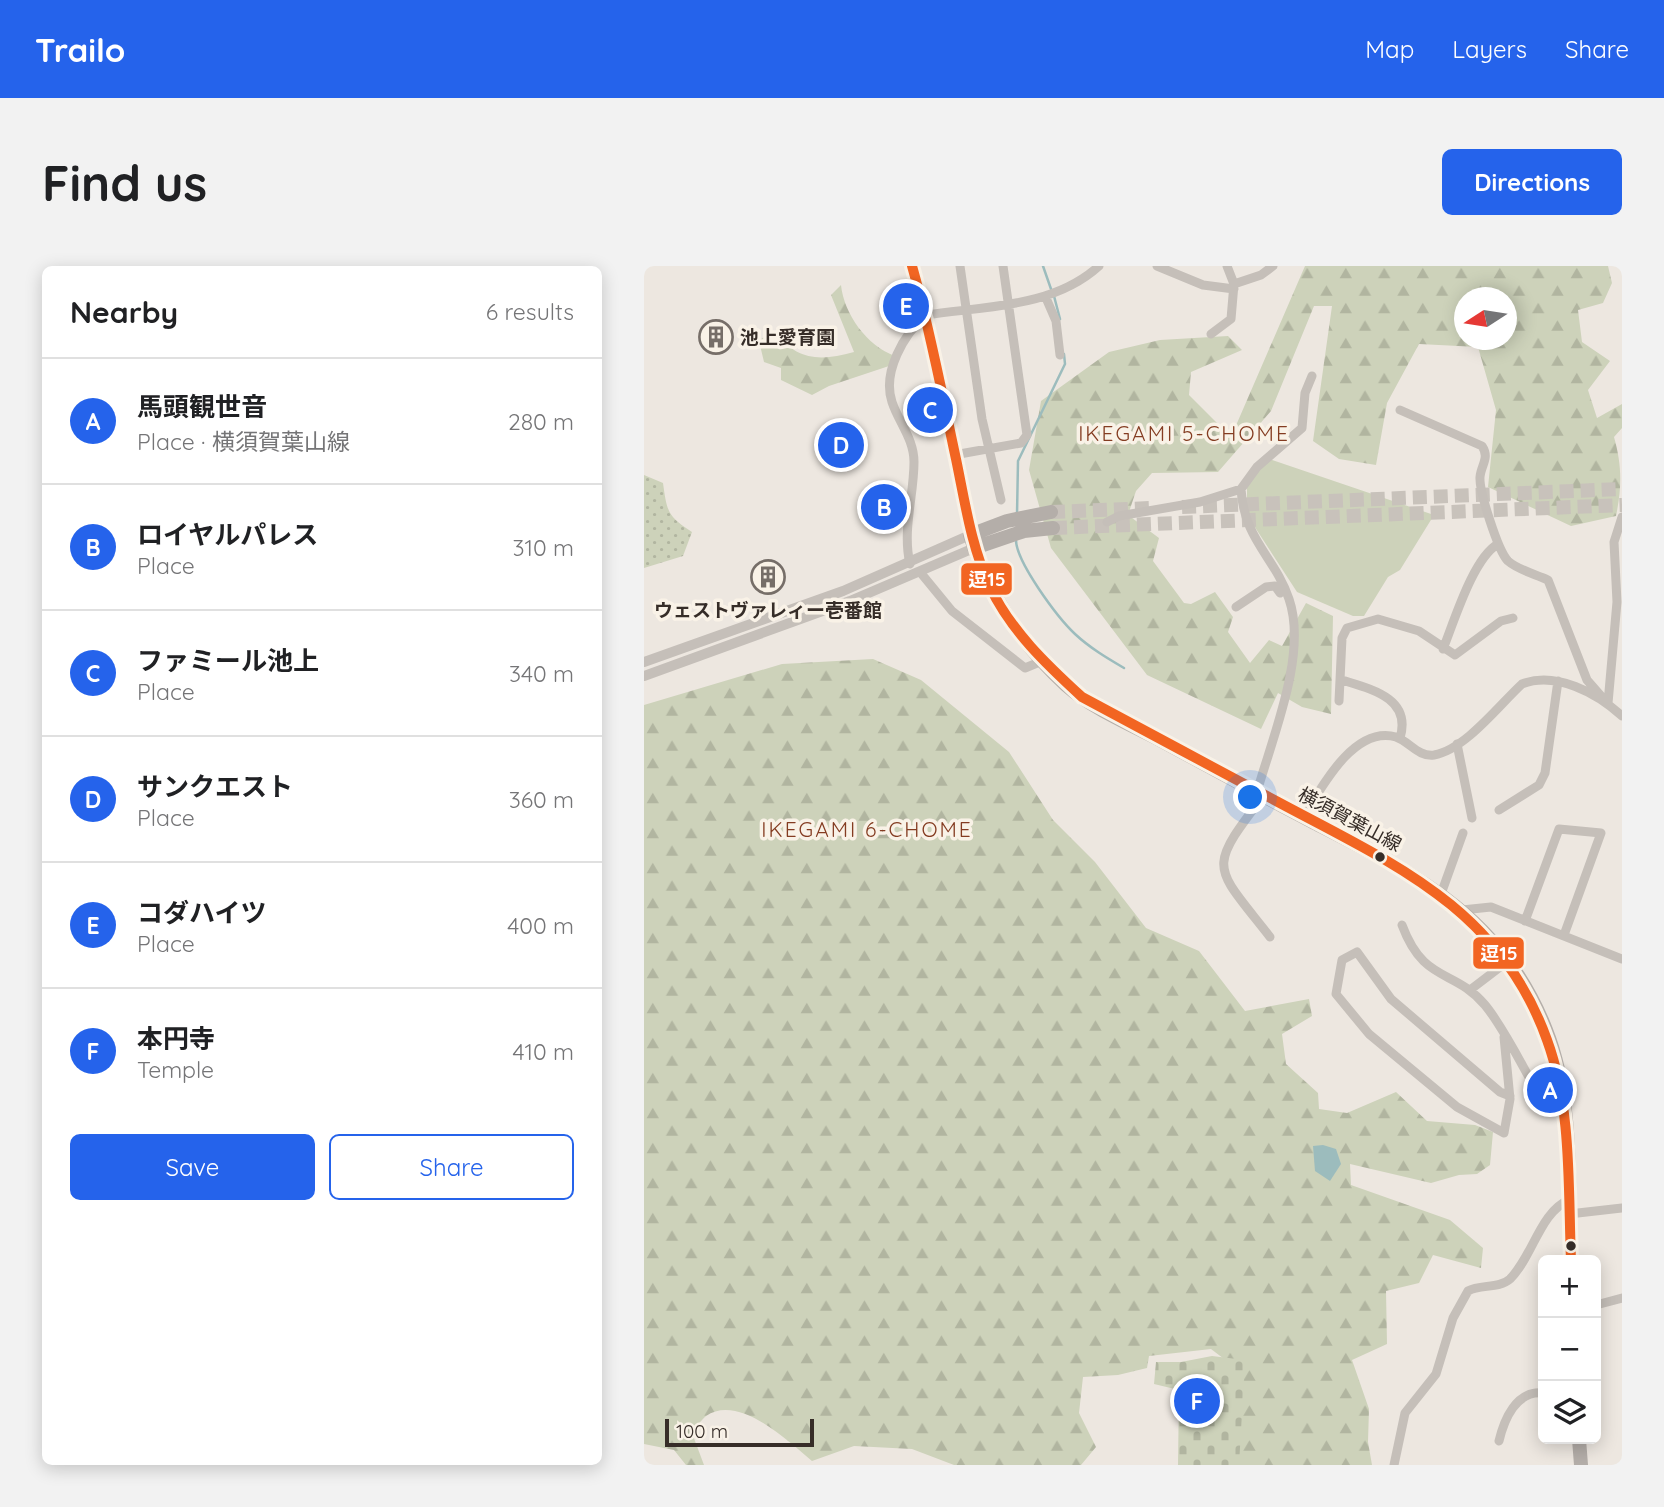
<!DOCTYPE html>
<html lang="en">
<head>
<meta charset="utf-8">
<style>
  body { margin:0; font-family:Quicksand,"Noto Sans JP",sans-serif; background:#f2f2f2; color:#202124 }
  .controls { position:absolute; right:21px; bottom:21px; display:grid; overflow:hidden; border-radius:10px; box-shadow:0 4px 18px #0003 }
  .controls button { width:63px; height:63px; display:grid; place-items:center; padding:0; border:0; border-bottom:2px solid #e0e0e0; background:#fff; color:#202124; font:35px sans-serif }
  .compass { position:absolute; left:810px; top:21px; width:63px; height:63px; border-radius:50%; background:#fff; box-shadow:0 4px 18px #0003; rotate:258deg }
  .scale { position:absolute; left:21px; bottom:18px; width:149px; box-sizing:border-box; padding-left:7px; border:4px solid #362d28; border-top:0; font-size:19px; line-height:24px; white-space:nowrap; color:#362d28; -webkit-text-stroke:5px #f9f2e7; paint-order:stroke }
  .you { position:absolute; left:607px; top:532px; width:24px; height:24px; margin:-18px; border:5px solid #fff; border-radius:50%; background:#1a73e8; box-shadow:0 0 0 10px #1a73e833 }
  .badge { display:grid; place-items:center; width:46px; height:46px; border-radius:50%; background:#2563eb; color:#fff; font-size:23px; font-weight:700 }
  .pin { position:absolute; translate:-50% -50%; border:4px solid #fff; box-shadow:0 2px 7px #0006 }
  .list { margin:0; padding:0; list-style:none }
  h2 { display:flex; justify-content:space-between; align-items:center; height:91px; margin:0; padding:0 28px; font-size:30px }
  h2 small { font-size:23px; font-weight:400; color:#757577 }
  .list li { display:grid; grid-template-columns:46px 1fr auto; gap:21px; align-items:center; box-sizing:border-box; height:126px; padding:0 28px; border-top:2px solid #e0e0e0 }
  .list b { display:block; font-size:26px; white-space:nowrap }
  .list p { margin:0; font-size:23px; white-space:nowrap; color:#757577 }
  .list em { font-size:23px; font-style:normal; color:#757577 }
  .actions { display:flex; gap:14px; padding:21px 28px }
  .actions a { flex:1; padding:16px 0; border:2px solid #2563eb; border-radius:10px; text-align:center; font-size:24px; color:#2563eb }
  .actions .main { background:#2563eb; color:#fff }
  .icon { flex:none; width:38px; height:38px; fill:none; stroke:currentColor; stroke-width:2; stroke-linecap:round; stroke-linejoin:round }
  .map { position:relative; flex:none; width:978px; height:1199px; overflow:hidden; border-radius:10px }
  header { display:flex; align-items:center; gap:42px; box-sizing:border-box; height:98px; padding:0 35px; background:#2563eb; color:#fff }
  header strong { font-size:33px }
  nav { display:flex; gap:38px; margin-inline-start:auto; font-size:24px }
  .intro { display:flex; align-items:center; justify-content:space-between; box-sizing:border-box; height:168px; padding:0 42px }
  h1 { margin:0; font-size:49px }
  .button { padding:18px 32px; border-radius:10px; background:#2563eb; color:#fff; font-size:24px; font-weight:700 }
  main { display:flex; gap:42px; padding:0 42px }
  aside { flex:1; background:#fff; border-radius:10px; box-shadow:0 4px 18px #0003 }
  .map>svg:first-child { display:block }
  .green { fill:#cdd2ba }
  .forest { fill:url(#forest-firs); fill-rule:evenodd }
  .cemetery { fill:url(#cemetery-stones) }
  .park { fill:url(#park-dots) }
  .water { fill:#9cbcbd }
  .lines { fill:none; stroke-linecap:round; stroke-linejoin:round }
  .stream { stroke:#9cbcbd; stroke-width:2.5 }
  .primary-tunnel { stroke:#c8c2bb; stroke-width:14; stroke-dasharray:14 7; stroke-linecap:butt }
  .minor { stroke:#c5bfb9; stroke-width:9 }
  .tertiary { stroke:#c5bfb9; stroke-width:10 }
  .primary { stroke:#b4aea9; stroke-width:14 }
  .bus-1-casing { stroke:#f9f2e7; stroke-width:16 }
  .bus-1 { stroke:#f26522; stroke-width:10 }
  .bus-dot { fill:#362d28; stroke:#f9f2e7; stroke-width:2.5 }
  .labels { text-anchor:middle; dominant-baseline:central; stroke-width:7; stroke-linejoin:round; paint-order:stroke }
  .poi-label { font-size:19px; font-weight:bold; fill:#362d28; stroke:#f9f2e7; text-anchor:start }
  .street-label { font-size:19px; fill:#362d28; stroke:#f9f2e7 }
  .neighbourhood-label { font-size:21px; letter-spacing:2px; fill:#843c21; stroke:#f9f2e7 }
  .line-badge { stroke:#f9f2e7; stroke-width:2.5 }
  .badge-label { font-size:19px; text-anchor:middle; font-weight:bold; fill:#fff }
</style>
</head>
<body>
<header>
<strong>Trailo</strong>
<nav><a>Map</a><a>Layers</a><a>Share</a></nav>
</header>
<div class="intro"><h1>Find us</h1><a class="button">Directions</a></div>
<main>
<aside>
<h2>Nearby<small>6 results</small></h2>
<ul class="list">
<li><span class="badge">A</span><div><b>馬頭観世音</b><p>Place · 横須賀葉山線</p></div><em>280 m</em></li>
<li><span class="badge">B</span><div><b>ロイヤルパレス</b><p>Place</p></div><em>310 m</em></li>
<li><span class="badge">C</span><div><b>ファミール池上</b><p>Place</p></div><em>340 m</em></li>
<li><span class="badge">D</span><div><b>サンクエスト</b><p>Place</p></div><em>360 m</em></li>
<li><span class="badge">E</span><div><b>コダハイツ</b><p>Place</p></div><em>400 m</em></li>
<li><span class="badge">F</span><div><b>本円寺</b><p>Temple</p></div><em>410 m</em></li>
</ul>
<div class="actions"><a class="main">Save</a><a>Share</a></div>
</aside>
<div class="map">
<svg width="978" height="1199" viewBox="0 0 978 1199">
  <defs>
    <pattern id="forest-firs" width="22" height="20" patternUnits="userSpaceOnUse" patternTransform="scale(1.75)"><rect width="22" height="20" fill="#cdd2ba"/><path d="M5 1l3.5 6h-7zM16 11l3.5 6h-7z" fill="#b1b5a0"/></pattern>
    <pattern id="cemetery-stones" width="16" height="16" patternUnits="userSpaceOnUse" patternTransform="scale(1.75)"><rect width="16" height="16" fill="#cdd2ba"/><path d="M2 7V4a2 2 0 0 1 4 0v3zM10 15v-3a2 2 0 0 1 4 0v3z" fill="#b1b5a0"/></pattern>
    <pattern id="park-dots" width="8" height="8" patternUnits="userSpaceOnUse" patternTransform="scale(1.75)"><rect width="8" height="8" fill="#cdd2ba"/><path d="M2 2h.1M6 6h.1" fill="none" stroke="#b1b5a0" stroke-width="1.8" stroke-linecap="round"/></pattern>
  </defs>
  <rect width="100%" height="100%" fill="#ede7e0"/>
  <path class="green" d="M 625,193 L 790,249 L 756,304 L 744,311 L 720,350 L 709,350 L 653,326 L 603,249 L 603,215 Z"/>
  <path class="forest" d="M 661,0 L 964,0 L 968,17 L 959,37 L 934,44 L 938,76 L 966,95 L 944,124 L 953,152 L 978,138 L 978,162 L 970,171 C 978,199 978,221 972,250 L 927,260 L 844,221 L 852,144 L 834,81 L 775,78 L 743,137 L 732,199 L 695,193 L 669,175 L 688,40 L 670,40 L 627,145 L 574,206 L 508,207 L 492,225 L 484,249 L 515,272 L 509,295 L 540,337 L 547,338 L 571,326 L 589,351 L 584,366 L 606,397 L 625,374 L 638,380 L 662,337 L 689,350 L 687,448 L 658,441 L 634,427 L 617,463 L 503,409 L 407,282 L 385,204 L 397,135 L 465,86 L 516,74 L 584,70 L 598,84 L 547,106 L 545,129 L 587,171 ZM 820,32 L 862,32 L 862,74 L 820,74 Z
    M 197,19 C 200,48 223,80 251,90 L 245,100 L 185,120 L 168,129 L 137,114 L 137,102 L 120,96 L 115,75 L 128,64 C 153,94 174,96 210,86 L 187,29 Z
    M 229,393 L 277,414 L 365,486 L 409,554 L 451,596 L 502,662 L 555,685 L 601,745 L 665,733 L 668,750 L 638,768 L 642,798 L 674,827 L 675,843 L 703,847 L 752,826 L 783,855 L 831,859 L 849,866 L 846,899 L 833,908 L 815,909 L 787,917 L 706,898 L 707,919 L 806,954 L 839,982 L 837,1002 L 789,989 L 775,1017 L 742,1025 L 743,1078 L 708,1094 L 725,1143 L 724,1176 L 728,1199 L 587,1199 L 588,1099 L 567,1083 L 505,1090 L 503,1102 L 474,1109 L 439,1111 L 435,1147 L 452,1181 L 437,1199 L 310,1199 L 268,1183 L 210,1180 L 168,1195 C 145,1176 95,1127 62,1150 C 57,1154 52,1162 48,1167 L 60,1199 L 42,1199 L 30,1184 L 0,1178 L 0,439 L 138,398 Z"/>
  <path class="cemetery" d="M 568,1090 L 601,1094 L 595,1199 L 534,1199 L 535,1124 L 510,1118 L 512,1096 L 537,1096 Z"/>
  <path class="park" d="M 0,209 L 19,217 C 23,245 23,250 48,266 L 39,290 L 0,302 Z"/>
  <path class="water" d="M 679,879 L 692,883 L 697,898 L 686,915 L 671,905 L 669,880 Z"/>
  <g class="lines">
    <path class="stream" d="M 399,0 L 407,23
      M 410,30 L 416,53
      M 373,249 L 374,195 L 421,98 L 420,88
      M 372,273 C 371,295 414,352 431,368 C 446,382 463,392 480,402"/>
    <path class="primary-tunnel" d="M 538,241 L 978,223
      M 407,246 L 507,242
      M 409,262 L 978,239"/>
    <path class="minor" d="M 316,0 L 338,153 L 357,234
      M 513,0 L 559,19 L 590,23
      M 583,0 L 590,18
      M 402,32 L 412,55 L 416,89
      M 567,68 L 587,53 L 590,18 L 617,9 L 629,0
      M 756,144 L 838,180 C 846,192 837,199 836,211 C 835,225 854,285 864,295 C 874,304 891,308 904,314 L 943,414 L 957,430
      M 310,189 L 377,177 L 383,169 L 359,0
      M 463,256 L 475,250 L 556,236 L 597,223
      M 266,298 C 258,264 270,230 270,196 C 270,173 255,157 248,136 C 238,106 260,68 282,49 C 341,40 409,42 455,0
      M 276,306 L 308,345 L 381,402 L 398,395
      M 592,341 L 622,321 L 631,320 L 636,327
      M 799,383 C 810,356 829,292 854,278
      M 698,414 C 727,423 768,432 756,472
      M 695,435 L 698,372 L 703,362 L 734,353 L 775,365 L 811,389 L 857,355 L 869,352
      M 964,437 L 973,336 L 970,276 L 978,251
      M 813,478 L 828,552
      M 613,526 C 628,472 664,388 645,333 C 631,291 600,274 597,223 L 613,201 L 658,162 L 661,127 L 668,110
      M 620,529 C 562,605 569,598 626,671
      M 855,544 L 895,519 L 901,507 L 914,415
      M 660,550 C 677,522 710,459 752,471 C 766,476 774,491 790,489 C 821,484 856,438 878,418 C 912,405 953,427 978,450
      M 797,628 L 819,567
      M 818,644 L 847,641 L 978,693
      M 881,655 L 915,563 L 957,567 L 920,669
      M 758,659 C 780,718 810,702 841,739 C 863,766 881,807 900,837
      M 826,724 L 864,695
      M 860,771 L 866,833 L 860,867 L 813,841 L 725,768 L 692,728 L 698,694 L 713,686 L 747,733 L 856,826 L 866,830
      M 925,948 L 978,942
      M 952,1039 L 978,1032
      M 855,1175 C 860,1154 872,1124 899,1127
      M 750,1199 L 761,1147 L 792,1108 L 809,1052 L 824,1025 C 836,1018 855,1023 866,1013 C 889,990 896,946 925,934"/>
    <path class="tertiary" d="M 0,396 L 199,325 L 326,269 L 282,49 L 268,0
      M 0,410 L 206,335 L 330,282"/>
    <path class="primary" d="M 407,246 L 363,255 L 326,269 C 344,327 377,378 422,419 C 449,443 486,458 518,475 C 568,502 617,529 667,555 C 770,608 857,649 902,764 C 930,834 924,920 927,994
      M 330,282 L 380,265 L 409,262
      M 935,1173 L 937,1199"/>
    <g class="bus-1-casing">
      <path id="bus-1" d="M 268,0 C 286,63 298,128 312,193 C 321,236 327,280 346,321 C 367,365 403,399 438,431 C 503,466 569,501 634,536 C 748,597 856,642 903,774 C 928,842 924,922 927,994"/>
    </g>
    <use href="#bus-1" class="bus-1"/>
  </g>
  <defs>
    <g id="building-ring" transform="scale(1.75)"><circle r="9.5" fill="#f9f2e7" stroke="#766e68" stroke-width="1.5"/><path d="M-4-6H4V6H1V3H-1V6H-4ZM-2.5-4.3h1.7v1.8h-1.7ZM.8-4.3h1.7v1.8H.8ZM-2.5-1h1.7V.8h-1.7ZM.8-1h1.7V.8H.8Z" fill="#766e68"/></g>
  </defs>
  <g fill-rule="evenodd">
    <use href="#building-ring" x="72" y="71"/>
    <use href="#building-ring" x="124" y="311"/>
  </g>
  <g class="bus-dot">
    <circle cx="736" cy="591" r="6"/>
    <circle cx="927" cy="980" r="6"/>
  </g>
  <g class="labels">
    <g class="poi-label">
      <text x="96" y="71">池上愛育園</text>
      <text x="124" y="344" text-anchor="middle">ウェストヴァレィー壱番館</text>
    </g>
    <g class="street-label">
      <text transform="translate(706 553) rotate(28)">横須賀葉山線</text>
    </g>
    <g class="neighbourhood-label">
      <text x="540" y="167">IKEGAMI 5-CHOME</text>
      <text x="223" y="563">IKEGAMI 6-CHOME</text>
    </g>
  </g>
  <g class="line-badge">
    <rect x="316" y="296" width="53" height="34" rx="7" fill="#f26522"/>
    <rect x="828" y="670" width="53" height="34" rx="7" fill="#f26522"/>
  </g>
  <g class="badge-label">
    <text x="343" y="320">逗15</text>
    <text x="855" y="694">逗15</text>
  </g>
</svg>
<div class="controls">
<button>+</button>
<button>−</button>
<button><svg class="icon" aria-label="layers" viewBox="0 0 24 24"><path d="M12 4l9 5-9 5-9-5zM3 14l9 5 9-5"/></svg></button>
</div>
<svg class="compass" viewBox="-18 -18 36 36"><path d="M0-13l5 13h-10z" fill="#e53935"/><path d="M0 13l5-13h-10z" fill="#757577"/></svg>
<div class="scale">100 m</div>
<div class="you"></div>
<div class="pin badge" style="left:906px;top:824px">A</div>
<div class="pin badge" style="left:240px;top:241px">B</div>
<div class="pin badge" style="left:286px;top:144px">C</div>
<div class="pin badge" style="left:197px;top:179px">D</div>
<div class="pin badge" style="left:262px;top:40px">E</div>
<div class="pin badge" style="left:553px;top:1135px">F</div>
</div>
</main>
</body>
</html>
